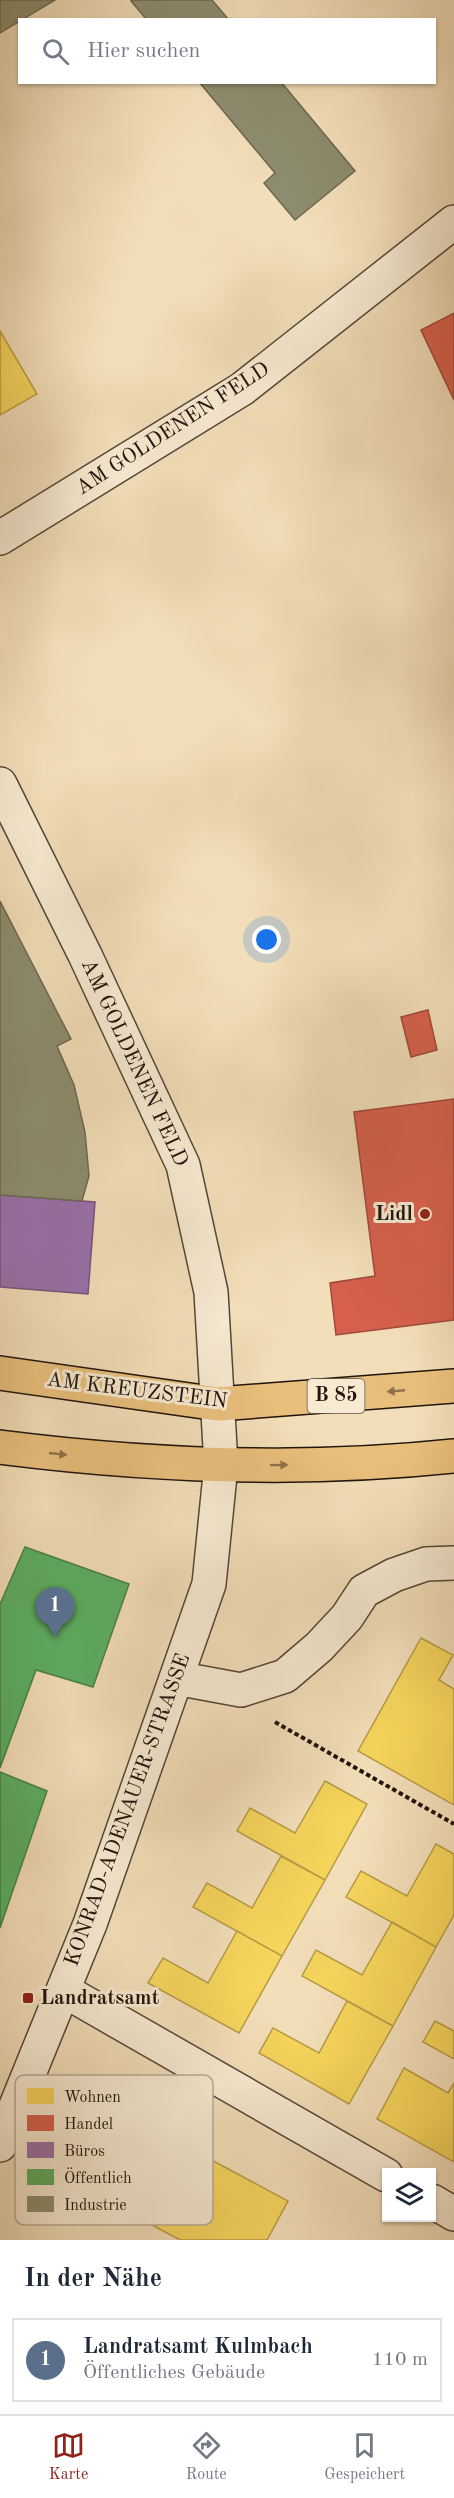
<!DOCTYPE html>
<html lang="de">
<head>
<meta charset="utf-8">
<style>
  body { margin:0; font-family:"Old Standard TT",serif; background:#f2f2f3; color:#1f2937 }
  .controls { position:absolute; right:18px; bottom:18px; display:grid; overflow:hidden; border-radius:0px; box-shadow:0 2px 4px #0004 }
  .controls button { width:54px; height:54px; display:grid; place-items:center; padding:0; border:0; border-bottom:2px solid #e0e1e3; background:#fff; color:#1f2937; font:30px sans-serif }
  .you { position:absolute; left:267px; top:940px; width:21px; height:21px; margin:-15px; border:4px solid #fff; border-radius:50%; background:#1a73e8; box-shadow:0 0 0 9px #1a73e833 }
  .badge { display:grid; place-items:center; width:39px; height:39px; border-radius:50%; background:#8f2418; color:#fff; font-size:20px; font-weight:700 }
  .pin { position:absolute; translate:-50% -50px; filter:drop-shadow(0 2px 3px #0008) }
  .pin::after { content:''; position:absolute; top:32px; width:21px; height:18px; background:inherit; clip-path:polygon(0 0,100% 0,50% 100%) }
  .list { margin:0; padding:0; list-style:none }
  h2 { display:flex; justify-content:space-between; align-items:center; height:78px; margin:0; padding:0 24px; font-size:26px }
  h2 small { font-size:20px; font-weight:400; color:#747a83 }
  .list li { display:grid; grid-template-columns:39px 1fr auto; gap:18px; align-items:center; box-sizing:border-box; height:84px; margin:0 12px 12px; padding:0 12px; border:2px solid #e0e1e3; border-radius:0px }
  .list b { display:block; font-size:22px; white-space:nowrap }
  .list p { margin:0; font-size:20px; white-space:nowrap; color:#747a83 }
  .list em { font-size:20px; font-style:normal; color:#747a83 }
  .icon { flex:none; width:33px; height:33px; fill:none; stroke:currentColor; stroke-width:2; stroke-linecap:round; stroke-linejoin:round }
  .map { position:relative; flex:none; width:454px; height:2240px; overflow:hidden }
  .search { position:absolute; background:#fff; box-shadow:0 2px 4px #0004; left:18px; right:18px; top:18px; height:66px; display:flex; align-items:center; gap:15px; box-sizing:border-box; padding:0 21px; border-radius:0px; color:#747a83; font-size:22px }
  .sheet { height:174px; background:#fff }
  nav { display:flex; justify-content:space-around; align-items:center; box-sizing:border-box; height:84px; border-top:2px solid #e0e1e3; background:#fff; font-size:16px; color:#747a83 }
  nav a { display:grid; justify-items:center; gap:3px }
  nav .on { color:#8f2418 }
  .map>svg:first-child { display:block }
  .homes { fill:#f6d55c; stroke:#b69b44; stroke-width:1.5 }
  .shops { fill:#d6604d; stroke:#9f493a; stroke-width:1.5 }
  .offices { fill:#9970ab; stroke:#75547c; stroke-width:1.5 }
  .public { fill:#5aae61; stroke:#498048; stroke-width:1.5 }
  .industry { fill:#8c8c6e; stroke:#6c6851; stroke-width:1.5 }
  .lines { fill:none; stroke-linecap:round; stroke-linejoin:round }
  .street-casing { stroke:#544638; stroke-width:36 }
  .primary-casing { stroke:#20140d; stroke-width:36 }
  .path { stroke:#20140d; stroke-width:4; stroke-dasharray:4.5 3; stroke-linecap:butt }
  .street { stroke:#f7ead2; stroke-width:33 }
  .primary { stroke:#e9bf7c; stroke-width:33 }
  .oneway { fill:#8f724a }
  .poi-dot { fill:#8f2418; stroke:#f7ead2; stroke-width:2 }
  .labels { text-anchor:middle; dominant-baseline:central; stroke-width:6; stroke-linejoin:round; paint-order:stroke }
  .shield { fill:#f7ead2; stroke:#605448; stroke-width:1.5 }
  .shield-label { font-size:20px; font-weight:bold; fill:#20140d }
  .street-label { font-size:21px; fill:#20140d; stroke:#f7ead2 }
  .poi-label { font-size:21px; font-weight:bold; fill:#20140d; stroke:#f7ead2; text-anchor:end }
  .key { fill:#f7ead2; stroke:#b6aa97; stroke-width:1.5 }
  .key-label { font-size:16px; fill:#20140d }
</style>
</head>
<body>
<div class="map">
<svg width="454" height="2240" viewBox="0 0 454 2240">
  <rect width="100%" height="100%" fill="#f2deb9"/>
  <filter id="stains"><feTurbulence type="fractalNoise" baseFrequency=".00333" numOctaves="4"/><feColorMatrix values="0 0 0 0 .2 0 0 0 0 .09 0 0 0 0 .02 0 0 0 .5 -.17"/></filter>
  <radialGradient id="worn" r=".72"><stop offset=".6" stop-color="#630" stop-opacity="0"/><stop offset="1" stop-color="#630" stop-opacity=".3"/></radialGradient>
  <path class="homes" d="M 0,331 L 37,394 L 0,415 Z
    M 421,1638 L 453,1655 L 439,1680 L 454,1689 L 454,1805 L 358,1751 Z
    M 325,1781 L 367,1804 L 325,1880 L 237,1831 L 250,1808 L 295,1833 Z
    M 436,1844 L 454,1854 L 454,1915 L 436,1947 L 346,1897 L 361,1871 L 407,1896 Z
    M 281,1856 L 325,1880 L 282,1956 L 193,1907 L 207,1883 L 252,1908 Z
    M 392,1922 L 436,1947 L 393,2026 L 302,1976 L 316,1950 L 362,1975 Z
    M 237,1931 L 282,1956 L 239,2033 L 148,1983 L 163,1958 L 208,1983 Z
    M 347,2001 L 393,2026 L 349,2104 L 259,2053 L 273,2028 L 319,2053 Z
    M 435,2021 L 454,2031 L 454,2059 L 423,2042 Z
    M 404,2068 L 448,2093 L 454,2083 L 454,2162 L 377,2119 Z
    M 122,2112 L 288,2201 L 267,2240 L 180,2240 L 81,2187 Z"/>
  <path class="shops" d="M 454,313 L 454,400 L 421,330 Z
    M 428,1010 L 437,1050 L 411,1057 L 401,1017 Z
    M 454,1099 L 454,1320 L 336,1335 L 330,1283 L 375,1276 L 354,1112 Z"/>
  <path class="offices" d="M 0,1195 L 95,1202 L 88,1294 L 0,1287 Z"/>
  <path class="public" d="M 25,1547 L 129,1584 L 93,1687 L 36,1670 L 0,1768 L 0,1604 Z
    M 0,1772 L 47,1791 L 0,1928 Z"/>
  <path class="industry" d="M 0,0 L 55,0 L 0,33 Z
    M 133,0 L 212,0 L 229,20 L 147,20 L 131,1 Z
    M 199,82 L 281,82 L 355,171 L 295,220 L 264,183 L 275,173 Z
    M 0,901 L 71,1039 L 57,1046 L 74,1085 L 85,1132 L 89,1176 L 82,1201 L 0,1195 Z"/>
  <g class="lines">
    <g class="street-casing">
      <path id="street" d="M 0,538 L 242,389 L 454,222
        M 0,784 L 85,955 L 183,1165 L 211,1292 L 221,1465 L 209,1584 L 90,1924 L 0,2145
        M 176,1678 L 241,1690 L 285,1676 L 319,1647 L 347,1617 L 364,1591 L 394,1575 L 426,1564 L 454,1563
        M 63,1990 L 386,2175
        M 432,2201 L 454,2214"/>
    </g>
    <g class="primary-casing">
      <path id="primary" d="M 0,1373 L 218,1404 L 454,1386
        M 0,1447 C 150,1466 303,1472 454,1456"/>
    </g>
    <path class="path" d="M 275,1722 L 454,1824"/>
    <use href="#street" class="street"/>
    <use href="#primary" class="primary"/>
  </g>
  <defs><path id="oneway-solid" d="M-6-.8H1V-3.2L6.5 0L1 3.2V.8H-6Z" transform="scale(1.5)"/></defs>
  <g class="oneway">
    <use href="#oneway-solid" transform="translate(396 1391) rotate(175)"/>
    <use href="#oneway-solid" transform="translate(58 1454) rotate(6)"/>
    <use href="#oneway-solid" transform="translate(279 1465) rotate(-1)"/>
  </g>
  <g class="poi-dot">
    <circle cx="425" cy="1214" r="6"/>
    <rect x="22" y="1992" width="12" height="12" rx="3"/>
  </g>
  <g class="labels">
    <rect class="shield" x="307.5" y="1379" width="57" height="34" rx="4.5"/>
    <g class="shield-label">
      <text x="336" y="1396">B 85</text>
    </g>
    <g class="street-label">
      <text transform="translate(173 429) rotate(-33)">AM GOLDENEN FELD</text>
      <text transform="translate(134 1063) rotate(65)">AM GOLDENEN FELD</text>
      <text transform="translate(137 1391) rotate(7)">AM KREUZSTEIN</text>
      <text transform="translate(128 1810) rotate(-70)">KONRAD-ADENAUER-STRASSE</text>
    </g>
    <g class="poi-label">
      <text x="413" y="1214">Lidl</text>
      <text x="40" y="1998" text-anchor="start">Landratsamt</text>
    </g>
  </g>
  <rect x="15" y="2075" width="198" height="150" rx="9" class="key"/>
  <rect x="27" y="2088" width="27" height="16" fill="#f6d55c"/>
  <rect x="27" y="2115" width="27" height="16" fill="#d6604d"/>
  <rect x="27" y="2142" width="27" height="16" fill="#9970ab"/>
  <rect x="27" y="2169" width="27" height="16" fill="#5aae61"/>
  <rect x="27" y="2196" width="27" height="16" fill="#8c8c6e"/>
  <g class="key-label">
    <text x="64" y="2102">Wohnen</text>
    <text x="64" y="2129">Handel</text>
    <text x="64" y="2156">Büros</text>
    <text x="64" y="2183">Öffentlich</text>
    <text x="64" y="2210">Industrie</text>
  </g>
  <rect width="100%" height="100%" filter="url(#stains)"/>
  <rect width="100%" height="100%" fill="url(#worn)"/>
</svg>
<div class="controls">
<button><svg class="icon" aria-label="layers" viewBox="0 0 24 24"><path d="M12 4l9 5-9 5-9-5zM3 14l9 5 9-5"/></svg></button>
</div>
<div class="you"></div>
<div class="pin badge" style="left:55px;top:1637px;background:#5c6f8a">1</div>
<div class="search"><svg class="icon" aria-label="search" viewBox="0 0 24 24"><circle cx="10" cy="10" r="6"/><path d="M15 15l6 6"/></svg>Hier suchen</div>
</div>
<section class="sheet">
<h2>In der Nähe<small></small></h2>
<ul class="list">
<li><span class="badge" style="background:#5c6f8a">1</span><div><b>Landratsamt Kulmbach</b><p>Öffentliches Gebäude</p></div><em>110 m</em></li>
</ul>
</section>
<nav>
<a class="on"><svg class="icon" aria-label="map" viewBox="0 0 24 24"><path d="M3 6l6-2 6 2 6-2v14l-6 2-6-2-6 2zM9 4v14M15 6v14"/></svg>Karte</a>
<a><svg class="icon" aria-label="directions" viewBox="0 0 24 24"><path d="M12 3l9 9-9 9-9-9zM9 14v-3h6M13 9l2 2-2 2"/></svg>Route</a>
<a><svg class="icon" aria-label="saved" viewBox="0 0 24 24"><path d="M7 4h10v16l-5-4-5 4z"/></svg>Gespeichert</a>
</nav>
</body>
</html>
